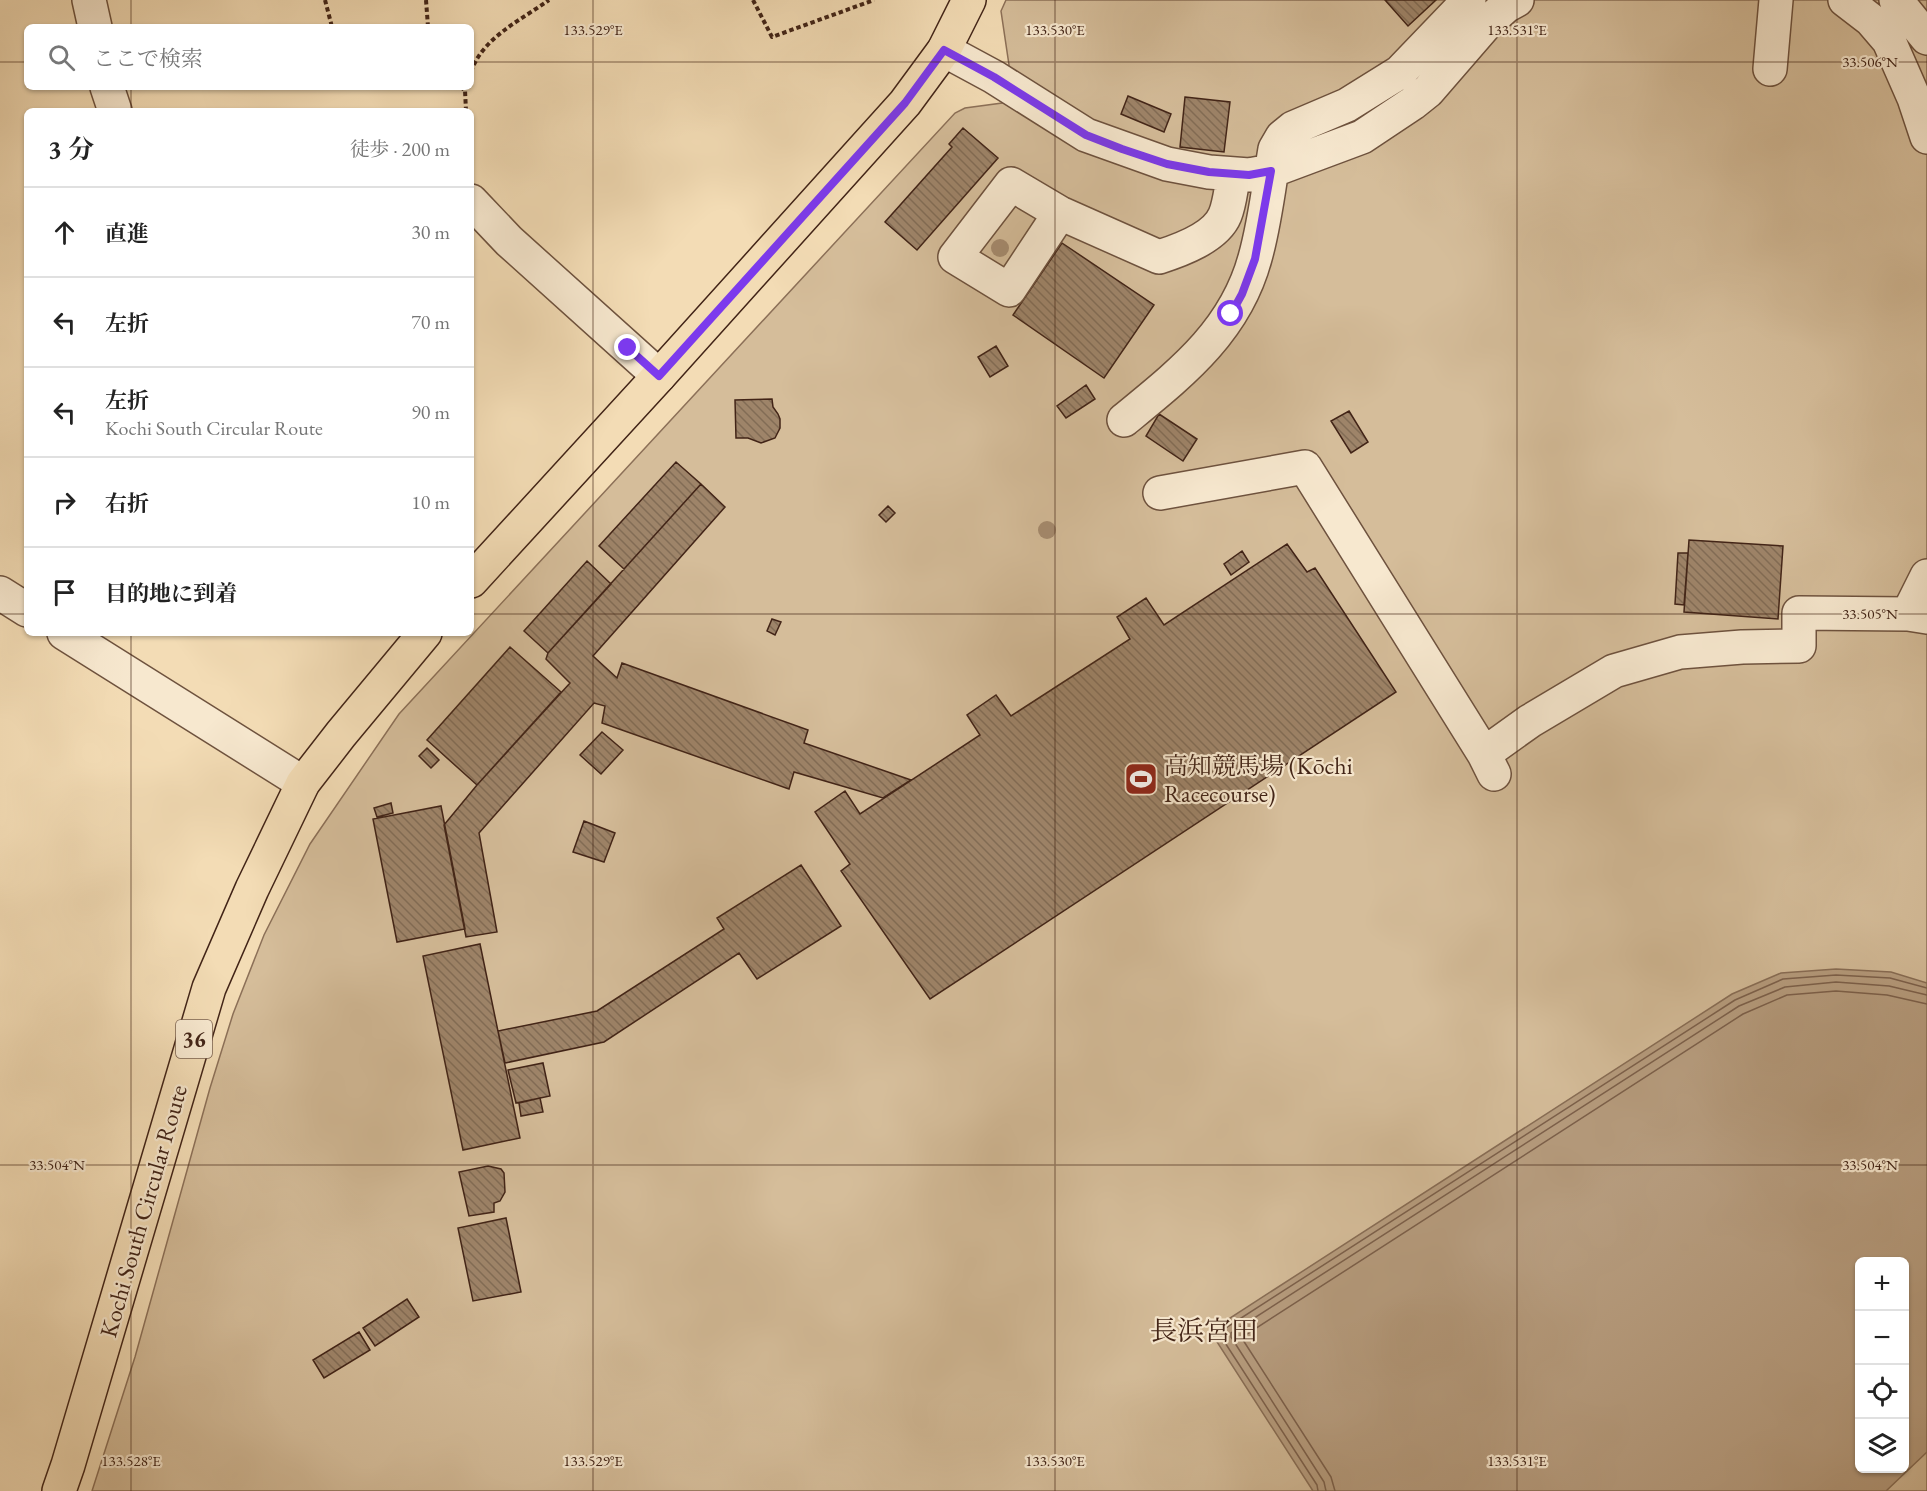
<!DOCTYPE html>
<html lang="ja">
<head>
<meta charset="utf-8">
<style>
  body { margin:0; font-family:"EB Garamond","Noto Serif JP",serif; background:#f6f6f6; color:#222 }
  .controls { position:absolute; right:18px; bottom:18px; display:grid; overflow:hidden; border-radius:9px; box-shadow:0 2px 4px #0004 }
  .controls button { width:54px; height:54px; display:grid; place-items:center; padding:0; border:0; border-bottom:2px solid #e0e0e0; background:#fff; color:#222; font:30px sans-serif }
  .stop { position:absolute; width:18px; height:18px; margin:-14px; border:4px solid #7c3aed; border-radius:50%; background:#fff }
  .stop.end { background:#7c3aed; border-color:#fff; box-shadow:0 2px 6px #0008 }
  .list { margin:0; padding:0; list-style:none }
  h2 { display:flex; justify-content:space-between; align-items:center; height:78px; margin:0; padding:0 24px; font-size:26px }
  h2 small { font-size:20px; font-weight:400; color:#767676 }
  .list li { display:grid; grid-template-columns:39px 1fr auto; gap:18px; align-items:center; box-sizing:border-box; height:90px; padding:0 24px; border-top:2px solid #e0e0e0 }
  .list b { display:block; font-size:22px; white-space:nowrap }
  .list p { margin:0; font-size:20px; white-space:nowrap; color:#767676 }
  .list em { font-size:20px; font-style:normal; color:#767676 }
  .icon { flex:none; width:33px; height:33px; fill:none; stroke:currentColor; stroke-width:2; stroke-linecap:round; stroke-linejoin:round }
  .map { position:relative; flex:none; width:1927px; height:1491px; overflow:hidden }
  .search { position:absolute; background:#fff; box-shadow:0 2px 4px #0004; left:24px; top:24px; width:450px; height:66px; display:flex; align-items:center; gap:15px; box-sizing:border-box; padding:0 21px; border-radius:9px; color:#767676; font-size:22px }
  .panel { position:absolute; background:#fff; box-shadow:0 2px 4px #0004; left:24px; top:108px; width:450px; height:528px; border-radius:9px }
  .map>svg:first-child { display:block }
  .garden { fill:#d5bd9a; stroke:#8c7058; stroke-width:1.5; fill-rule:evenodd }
  .water { fill:#b79d7f; stroke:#886d55; stroke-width:1.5; fill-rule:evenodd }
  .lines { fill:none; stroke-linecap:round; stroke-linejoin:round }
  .shore { stroke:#7c604b; stroke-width:1.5 }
  .building { fill:url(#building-back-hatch); stroke:#422417; stroke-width:1.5 }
  .minor-casing { stroke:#6e523e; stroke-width:36 }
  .major-casing { stroke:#422417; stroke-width:36 }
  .path { stroke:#422417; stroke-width:4; stroke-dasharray:4.5 3; stroke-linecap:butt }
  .minor { stroke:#f7e8cf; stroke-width:33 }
  .major { stroke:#f3dcb5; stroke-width:33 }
  .tree { fill:#a68c70 }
  .route { stroke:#7c3aed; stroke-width:8 }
  .ticks { fill:none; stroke:#422417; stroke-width:1.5; stroke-opacity:0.45 }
  .labels { text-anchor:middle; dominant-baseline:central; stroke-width:4.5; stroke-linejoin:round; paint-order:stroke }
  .shield { fill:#f7e8cf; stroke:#785f4e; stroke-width:1.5 }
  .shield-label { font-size:22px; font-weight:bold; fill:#422417 }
  .poi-label { font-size:24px; fill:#422417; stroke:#f7e8cf; text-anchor:start }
  .street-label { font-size:24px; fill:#422417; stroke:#f7e8cf }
  .quarter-label { font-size:27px; fill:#422417; stroke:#f7e8cf }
  .ticks-label { font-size:15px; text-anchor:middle; fill:#422417; stroke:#f7e8cf; stroke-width:4.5; stroke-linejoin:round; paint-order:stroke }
</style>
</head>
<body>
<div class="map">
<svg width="1927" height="1491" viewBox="0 0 1927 1491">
  <defs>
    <pattern id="building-back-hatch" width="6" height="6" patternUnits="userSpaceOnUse" patternTransform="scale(1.5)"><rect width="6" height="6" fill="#9e8469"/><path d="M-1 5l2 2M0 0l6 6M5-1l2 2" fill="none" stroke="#826c55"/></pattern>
  </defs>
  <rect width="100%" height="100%" fill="#f3dcb5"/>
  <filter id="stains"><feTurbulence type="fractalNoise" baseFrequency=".00333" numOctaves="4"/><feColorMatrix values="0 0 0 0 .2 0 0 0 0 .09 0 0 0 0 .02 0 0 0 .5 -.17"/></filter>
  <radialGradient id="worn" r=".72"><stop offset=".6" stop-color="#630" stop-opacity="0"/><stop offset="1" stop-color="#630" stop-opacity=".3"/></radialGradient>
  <path class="garden" d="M 1006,0 L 1927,0 L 1927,1491 L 92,1491 L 135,1357 L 210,1088 L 233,1014 L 264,935 L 310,844 L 399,714 L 955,113 L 965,108 L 1002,103 L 1009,65 L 1001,11 ZM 1860,1262 L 1904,1262 L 1904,1468 L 1860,1468 Z"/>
  <path class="water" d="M 1836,969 L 1891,972 L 1927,983 L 1927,1452 L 1886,1491 L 1313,1491 L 1210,1331 L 1732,994 L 1781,973 ZM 1860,1262 L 1904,1262 L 1904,1468 L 1860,1468 Z"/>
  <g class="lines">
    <path class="shore" d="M 1318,1491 L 1317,1485 L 1220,1335 L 1221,1331 L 1735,1000 L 1783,979 L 1836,975 L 1890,978 L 1927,988
      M 1326,1491 L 1324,1482 L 1231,1337 L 1231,1333 L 1739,1006 L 1785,987 L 1836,982 L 1889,986 L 1927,995
      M 1335,1491 L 1331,1477 L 1243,1340 L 1244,1336 L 1743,1014 L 1787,995 L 1836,991 L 1887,995 L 1927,1004"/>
  </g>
  <path class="building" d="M 1385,0 L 1436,0 L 1408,26 Z
    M 1128,96 L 1171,114 L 1164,132 L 1121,114 Z
    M 1185,97 L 1230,102 L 1224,152 L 1180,147 Z
    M 963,128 L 998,158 L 917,250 L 885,222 L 952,147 L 949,144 Z
    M 1062,243 L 1154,305 L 1104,378 L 1013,315 Z
    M 996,346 L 1008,366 L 990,377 L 978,357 Z
    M 1086,385 L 1095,399 L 1066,418 L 1057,406 Z
    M 772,399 L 773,407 L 778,414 L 780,419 L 780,428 L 775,438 L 761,443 L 748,438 L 736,438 L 735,400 Z
    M 1349,411 L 1368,442 L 1351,453 L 1331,421 Z
    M 1159,414 L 1197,439 L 1183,461 L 1146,436 Z
    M 676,462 L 701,484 L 624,569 L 599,546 Z
    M 701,484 L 725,507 L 593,656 L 617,678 L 622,663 L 808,730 L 804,743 L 911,780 L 883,798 L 794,772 L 789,789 L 602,723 L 605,706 L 594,703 L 479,833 L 497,932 L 466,937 L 444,825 L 477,785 L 570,683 L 546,659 L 548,653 Z
    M 888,506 L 895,513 L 886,522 L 879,515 Z
    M 1689,540 L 1783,546 L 1778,619 L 1684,612 Z
    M 1287,544 L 1307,572 L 1315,568 L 1396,692 L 930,999 L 841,871 L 850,864 L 815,812 L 845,791 L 860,814 L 980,735 L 967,715 L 996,695 L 1011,716 L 1130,639 L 1117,617 L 1146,598 L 1164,625 Z
    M 1242,551 L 1249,562 L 1231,575 L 1224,564 Z
    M 1678,553 L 1688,553 L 1684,605 L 1675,604 Z
    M 587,561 L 611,584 L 548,653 L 524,631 Z
    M 772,619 L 781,622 L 775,635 L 767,631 Z
    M 510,647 L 561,692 L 477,785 L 427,740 Z
    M 602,732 L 623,750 L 601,774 L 580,755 Z
    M 427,748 L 439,760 L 431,768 L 419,756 Z
    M 391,803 L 393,813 L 377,817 L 374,808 Z
    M 441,806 L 465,929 L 397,942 L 373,819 Z
    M 584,821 L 615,833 L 604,862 L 573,852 Z
    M 801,865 L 841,926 L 757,979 L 739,953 L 604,1042 L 505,1063 L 498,1031 L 597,1011 L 724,929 L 717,918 Z
    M 480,944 L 520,1138 L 463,1150 L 423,956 Z
    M 543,1063 L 550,1096 L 516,1103 L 508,1070 Z
    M 540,1098 L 543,1112 L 521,1116 L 519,1103 Z
    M 488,1166 L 501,1169 L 504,1173 L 505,1192 L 500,1201 L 494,1203 L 494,1212 L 469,1216 L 459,1172 Z
    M 506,1218 L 521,1292 L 473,1301 L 458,1228 Z
    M 407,1299 L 419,1317 L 375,1346 L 363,1328 Z
    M 359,1332 L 370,1350 L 324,1378 L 313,1360 Z"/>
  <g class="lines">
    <g class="minor-casing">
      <path id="minor" d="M 89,0 L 95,27
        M 1845,0 L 1871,20 L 1889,41 L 1914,98 L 1927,137
        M 1896,0 L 1927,38
        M 944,50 L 994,77 L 1086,135 L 1167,164 L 1209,172 L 1249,175 L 1271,171 L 1362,137 L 1413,103 L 1428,91 L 1486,24 L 1506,6 L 1517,0
        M 1770,69 L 1776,0
        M 107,87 L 115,111
        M 471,201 L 509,241 L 659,376
        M 1060,213 L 1009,290 L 955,257 L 1011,184 L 1060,213 L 1159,257 C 1181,250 1216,237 1225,215 C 1230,203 1231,187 1234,174
        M 1124,420 C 1180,374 1235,332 1255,258 C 1265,223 1269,185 1275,149 L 1282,137 L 1293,128 L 1347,105 L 1400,72 L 1469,0
        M 1160,493 L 1305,467 L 1484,754 L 1494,774
        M 0,593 L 27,610
        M 1908,614 L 1927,576
        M 64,633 L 303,783
        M 1484,754 L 1530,721 L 1614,671 L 1680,652 L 1742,647 L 1799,646 L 1799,613 L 1908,614 L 1927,617"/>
    </g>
    <g class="major-casing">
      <path id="major" d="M 471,581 L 659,376 L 905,103 L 944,50 L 969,0
        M 59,1491 L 68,1465 L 209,988 L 252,889 L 303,783 L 341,734 L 425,633"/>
    </g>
    <path class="path" d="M 325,0 L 332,27
      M 426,0 L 428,27
      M 753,0 L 772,37 L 874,0
      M 471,72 C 482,38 521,20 549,0
      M 460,87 L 465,90 L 466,111"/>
    <use href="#minor" class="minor"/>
    <use href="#major" class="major"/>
  </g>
  <g class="tree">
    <circle cx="1000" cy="248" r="9"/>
    <circle cx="1047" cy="530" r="9"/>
  </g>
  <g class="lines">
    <path class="route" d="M 628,348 L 659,376 L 905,103 L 944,50 L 994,77 L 1086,135 L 1122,149 L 1167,164 L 1209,172 L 1249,175 L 1271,171 L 1255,259 L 1242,294 L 1231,314"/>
  </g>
  <path class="ticks" d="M 131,0 L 131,27M 593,0 L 593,1491M 1055,0 L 1055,1491M 1517,0 L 1517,1491M 0,62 L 27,62M 471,62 L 1927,62M 131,87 L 131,111M 0,614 L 27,614M 471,614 L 1927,614M 131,633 L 131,1491M 0,1165 L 1927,1165"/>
  <defs>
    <g id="stadium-square" transform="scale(1.725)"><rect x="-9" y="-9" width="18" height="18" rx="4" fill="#8f2418" stroke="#f7e8cf"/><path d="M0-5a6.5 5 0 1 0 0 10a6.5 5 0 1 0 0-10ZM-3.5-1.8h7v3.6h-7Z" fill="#fff"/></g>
  </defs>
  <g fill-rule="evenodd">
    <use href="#stadium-square" x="1141" y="779"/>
  </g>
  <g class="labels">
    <rect class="shield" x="176" y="1020" width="36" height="38" rx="4.5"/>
    <g class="shield-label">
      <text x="194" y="1039">36</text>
    </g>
    <g class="poi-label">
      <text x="1164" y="765">高知競馬場 (Kōchi<tspan x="1164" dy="28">Racecourse)</tspan></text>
    </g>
    <g class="street-label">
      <text transform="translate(143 1211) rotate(-74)">Kochi South Circular Route</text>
    </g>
    <g class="quarter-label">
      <text x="1204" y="1330">長浜宮田</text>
    </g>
  </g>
  <g class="ticks-label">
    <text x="593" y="35">133.529°E</text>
    <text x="1055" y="35">133.530°E</text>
    <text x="1517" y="35">133.531°E</text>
    <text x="1870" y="67">33.506°N</text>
    <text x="1870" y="619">33.505°N</text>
    <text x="57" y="1170">33.504°N</text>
    <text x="1870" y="1170">33.504°N</text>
    <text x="131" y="1466">133.528°E</text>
    <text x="593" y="1466">133.529°E</text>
    <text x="1055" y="1466">133.530°E</text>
    <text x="1517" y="1466">133.531°E</text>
  </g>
  <rect width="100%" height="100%" filter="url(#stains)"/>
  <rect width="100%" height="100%" fill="url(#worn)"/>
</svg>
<div class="controls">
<button>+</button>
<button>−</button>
<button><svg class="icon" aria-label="locate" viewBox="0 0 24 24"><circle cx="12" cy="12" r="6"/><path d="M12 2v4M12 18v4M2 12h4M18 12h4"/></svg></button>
<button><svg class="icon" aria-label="layers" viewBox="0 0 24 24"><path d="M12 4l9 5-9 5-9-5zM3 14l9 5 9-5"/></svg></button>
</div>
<div class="stop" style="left:1231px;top:314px"></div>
<div class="stop end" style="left:628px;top:348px"></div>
<div class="search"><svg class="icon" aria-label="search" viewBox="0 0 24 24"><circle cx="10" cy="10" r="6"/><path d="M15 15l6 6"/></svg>ここで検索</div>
<section class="panel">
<h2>3 分<small>徒歩 · 200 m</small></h2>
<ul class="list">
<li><svg class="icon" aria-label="ahead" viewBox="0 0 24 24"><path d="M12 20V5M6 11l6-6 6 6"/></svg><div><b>直進</b></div><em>30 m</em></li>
<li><svg class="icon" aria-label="left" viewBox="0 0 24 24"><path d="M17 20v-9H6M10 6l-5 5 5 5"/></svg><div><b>左折</b></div><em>70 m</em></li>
<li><svg class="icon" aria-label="left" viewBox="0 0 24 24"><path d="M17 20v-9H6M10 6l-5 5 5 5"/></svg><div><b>左折</b><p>Kochi South Circular Route</p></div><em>90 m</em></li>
<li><svg class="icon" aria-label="right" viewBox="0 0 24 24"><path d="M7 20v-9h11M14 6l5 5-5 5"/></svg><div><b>右折</b></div><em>10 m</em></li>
<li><svg class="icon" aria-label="arrive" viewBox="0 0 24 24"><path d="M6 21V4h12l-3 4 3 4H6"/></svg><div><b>目的地に到着</b></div></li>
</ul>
</section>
</div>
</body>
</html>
